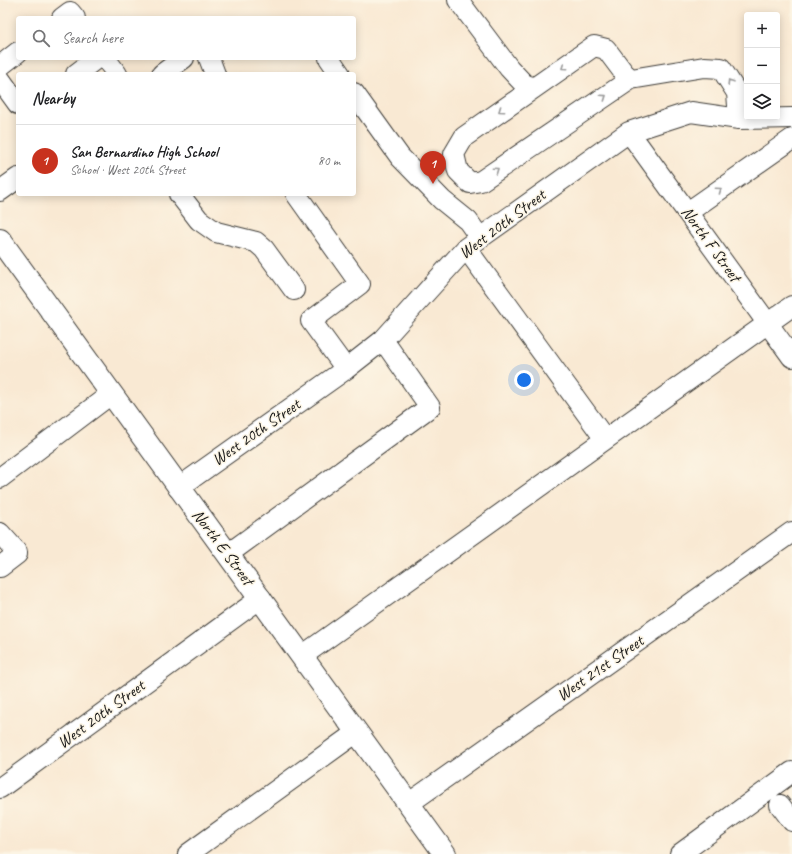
<!DOCTYPE html>
<html lang="en">
<head>
<meta charset="utf-8">
<style>
  body { margin:0; font-family:Caveat,sans-serif; background:#f6f6f6; color:#202124 }
  .controls { position:absolute; right:12px; top:12px; display:grid; overflow:hidden; border-radius:4px; box-shadow:0 2px 10px #0003 }
  .controls button { width:36px; height:36px; display:grid; place-items:center; padding:0; border:0; border-bottom:1px solid #e0e0e0; background:#fff; color:#202124; font:20px sans-serif }
  .you { position:absolute; left:524px; top:380px; width:14px; height:14px; margin:-10px; border:3px solid #fff; border-radius:50%; background:#1a73e8; box-shadow:0 0 0 6px #1a73e833 }
  .badge { display:grid; place-items:center; width:26px; height:26px; border-radius:50%; background:#c8321e; color:#fff; font-size:13px; font-weight:700 }
  .pin { position:absolute; translate:-50% -33px; filter:drop-shadow(0 1px 2px #0008) }
  .pin::after { content:''; position:absolute; top:21px; width:14px; height:12px; background:inherit; clip-path:polygon(0 0,100% 0,50% 100%) }
  .list { margin:0; padding:0; list-style:none }
  h2 { display:flex; justify-content:space-between; align-items:center; height:52px; margin:0; padding:0 16px; font-size:17px }
  h2 small { font-size:13px; font-weight:400; color:#757577 }
  .list li { display:grid; grid-template-columns:26px 1fr auto; gap:12px; align-items:center; box-sizing:border-box; height:72px; padding:0 16px; border-top:1px solid #e0e0e0 }
  .list b { display:block; font-size:15px; white-space:nowrap }
  .list p { margin:0; font-size:13px; white-space:nowrap; color:#757577 }
  .list em { font-size:13px; font-style:normal; color:#757577 }
  .icon { flex:none; width:22px; height:22px; fill:none; stroke:currentColor; stroke-width:2; stroke-linecap:round; stroke-linejoin:round }
  .map { position:relative; flex:none; width:792px; height:854px; overflow:hidden }
  .search { position:absolute; background:#fff; box-shadow:0 2px 10px #0003; left:16px; top:16px; width:340px; height:44px; display:flex; align-items:center; gap:10px; box-sizing:border-box; padding:0 14px; border-radius:4px; color:#757577; font-size:15px }
  .panel { position:absolute; background:#fff; box-shadow:0 2px 10px #0003; left:16px; top:72px; width:340px; height:124px; border-radius:4px }
  .map>svg:first-child { display:block }
  .lines { fill:none; stroke-linecap:round; stroke-linejoin:round }
  .minor-casing { stroke:#3d3b37; stroke-width:22 }
  .major-casing { stroke:#3d3b37; stroke-width:24 }
  .minor { stroke:#fff; stroke-width:20 }
  .major { stroke:#fff; stroke-width:22 }
  .oneway { stroke:#999 }
  .labels { text-anchor:middle; dominant-baseline:central; stroke-width:3; stroke-linejoin:round; paint-order:stroke }
  .street-label { font-size:17px; fill:#1c1c1c; stroke:#fcf5e5 }
</style>
</head>
<body>
<div class="map">
<svg width="792" height="854" viewBox="0 0 792 854">
  <rect width="100%" height="100%" fill="#fcf5e5"/>
  <filter id="ink" filterUnits="userSpaceOnUse"><feTurbulence type="fractalNoise" baseFrequency=".025" numOctaves="2"/><feDisplacementMap in="SourceGraphic" scale="8" xChannelSelector="R" yChannelSelector="G"/><feConvolveMatrix kernelMatrix="1 2 1 2 8 2 1 2 1" color-interpolation-filters="sRGB"/></filter>
  <filter id="wash" filterUnits="userSpaceOnUse"><feTurbulence type="fractalNoise" baseFrequency=".012" numOctaves="4" result="noise"/><feDisplacementMap in="SourceGraphic" scale="16" xChannelSelector="R" yChannelSelector="G"/><feGaussianBlur stdDeviation="0.9" result="paint"/><feColorMatrix in="noise" values="0 0 0 0 0 0 0 0 0 0 0 0 0 0 0 0 0 1.4 0 .05"/><feComposite in="paint" operator="in"/></filter>
  <g filter="url(#wash)">
    <rect width="100%" height="100%" fill="#f9e9d3"/>
  </g>
  <g filter="url(#ink)">
    <g class="lines">
      <g class="minor-casing">
        <path id="minor" d="M 458,0 L 509,68 L 524,84 L 533,88
          M 62,18 L 70,12 L 75,18
          M 105,58 L 117,74
          M 209,58 L 215,74
          M 329,58 L 340,74
          M 0,66 L 18,52
          M 76,74 L 97,58
          M 162,74 L 184,58
          M 0,79 L 18,104
          M 631,79 L 624,73 L 606,49 L 594,46 L 464,137 L 454,154 L 458,171 L 470,183 L 481,181 L 631,79 L 704,67 L 721,68 L 737,93 L 739,119
          M 354,93 L 400,157 L 442,200 L 468,221 L 480,238
          M 629,132 L 792,357
          M 0,191 L 18,178
          M 179,194 L 199,220 L 216,232 L 256,242 L 264,249 L 294,290
          M 296,194 L 360,284 L 311,321 L 346,369
          M 688,212 L 792,139
          M 466,248 L 605,439
          M 0,478 L 111,394
          M 178,488 L 346,369 L 383,340 L 466,248 L 629,132 L 691,112 L 739,119 L 792,118
          M 0,533 L 17,552 L 17,554 L 0,567
          M 228,554 L 430,407 L 383,340
          M 302,656 L 792,306
          M 0,788 L 261,598
          M 408,804 L 792,532
          M 780,805 L 792,821
          M 188,854 L 357,732
          M 680,854 L 792,772"/>
      </g>
      <g class="major-casing">
        <path id="major" d="M 0,240 L 445,854"/>
      </g>
      <use href="#minor" class="minor"/>
      <use href="#major" class="major"/>
    </g>
    <defs><path id="oneway-chevron" d="M-2-3.5L2.5 0L-2 3.5" fill="none" stroke-width="1.6" stroke-linecap="round" stroke-linejoin="round"/></defs>
    <g class="oneway">
      <use href="#oneway-chevron" transform="translate(564 67) rotate(145)"/>
      <use href="#oneway-chevron" transform="translate(730 82) rotate(-122)"/>
      <use href="#oneway-chevron" transform="translate(604 97) rotate(-34)"/>
      <use href="#oneway-chevron" transform="translate(501 110) rotate(145)"/>
      <use href="#oneway-chevron" transform="translate(496 170) rotate(-35)"/>
      <use href="#oneway-chevron" transform="translate(719 190) rotate(-35)"/>
    </g>
  </g>
  <g class="labels">
    <g class="street-label">
      <text transform="translate(502 224) rotate(-37)">West 20th Street</text>
      <text transform="translate(711 244) rotate(54)">North F Street</text>
      <text transform="translate(256 432) rotate(-35)">West 20th Street</text>
      <text transform="translate(223 547) rotate(53)">North E Street</text>
      <text transform="translate(600 668) rotate(-35)">West 21st Street</text>
      <text transform="translate(101 714) rotate(-36)">West 20th Street</text>
    </g>
  </g>
</svg>
<div class="controls">
<button>+</button>
<button>−</button>
<button><svg class="icon" aria-label="layers" viewBox="0 0 24 24"><path d="M12 4l9 5-9 5-9-5zM3 14l9 5 9-5"/></svg></button>
</div>
<div class="you"></div>
<div class="pin badge" style="left:433px;top:184px">1</div>
<div class="search"><svg class="icon" aria-label="search" viewBox="0 0 24 24"><circle cx="10" cy="10" r="6"/><path d="M15 15l6 6"/></svg>Search here</div>
<section class="panel">
<h2>Nearby<small></small></h2>
<ul class="list">
<li><span class="badge">1</span><div><b>San Bernardino High School</b><p>School · West 20th Street</p></div><em>80 m</em></li>
</ul>
</section>
</div>
</body>
</html>
